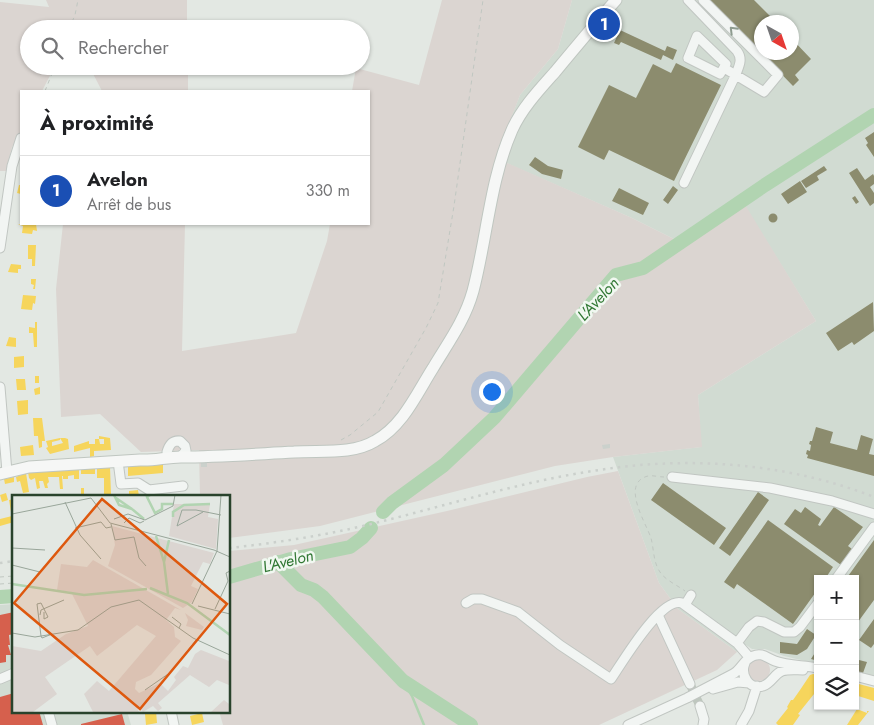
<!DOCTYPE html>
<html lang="fr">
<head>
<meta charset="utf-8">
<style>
  body { margin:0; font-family:Jost,sans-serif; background:#f2f2f2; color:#202124 }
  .controls { position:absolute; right:15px; bottom:15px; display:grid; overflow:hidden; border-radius:0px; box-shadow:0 1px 4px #0004 }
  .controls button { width:45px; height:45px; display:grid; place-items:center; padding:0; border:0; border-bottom:1px solid #e0e0e0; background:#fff; color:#202124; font:25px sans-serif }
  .compass { position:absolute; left:754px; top:15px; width:45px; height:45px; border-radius:50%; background:#fff; box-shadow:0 1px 4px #0004; rotate:140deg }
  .you { position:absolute; left:491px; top:391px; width:18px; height:18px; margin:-12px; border:4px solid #fff; border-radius:50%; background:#1a73e8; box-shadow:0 0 0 8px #1a73e833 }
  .badge { display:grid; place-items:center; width:32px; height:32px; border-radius:50%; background:#ea580c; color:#fff; font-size:16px; font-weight:700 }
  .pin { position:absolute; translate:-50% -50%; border:2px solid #fff; box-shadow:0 1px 5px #0006 }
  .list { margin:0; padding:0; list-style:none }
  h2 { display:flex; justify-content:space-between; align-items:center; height:65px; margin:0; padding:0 20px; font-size:21px }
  h2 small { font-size:16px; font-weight:400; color:#757577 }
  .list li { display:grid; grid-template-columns:32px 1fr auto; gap:15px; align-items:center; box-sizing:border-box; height:70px; padding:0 20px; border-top:1px solid #e0e0e0 }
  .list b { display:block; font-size:19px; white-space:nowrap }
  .list p { margin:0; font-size:16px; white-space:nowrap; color:#757577 }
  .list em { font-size:16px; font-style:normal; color:#757577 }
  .icon { flex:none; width:28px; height:28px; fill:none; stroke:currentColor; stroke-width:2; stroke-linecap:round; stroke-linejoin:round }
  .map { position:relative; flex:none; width:874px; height:725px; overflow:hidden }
  .search { position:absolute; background:#fff; box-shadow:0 1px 4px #0004; left:20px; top:20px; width:350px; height:55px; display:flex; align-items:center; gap:12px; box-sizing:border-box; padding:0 18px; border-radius:28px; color:#757577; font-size:19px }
  .panel { position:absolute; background:#fff; box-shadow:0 1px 4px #0004; left:20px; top:90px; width:350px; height:135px; border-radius:0px }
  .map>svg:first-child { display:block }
  .built { fill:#d1dbd2; fill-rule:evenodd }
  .green { fill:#dbd5d1 }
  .homes { fill:#f6d55c }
  .shops { fill:#d6604d }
  .industry { fill:#8c8c6e }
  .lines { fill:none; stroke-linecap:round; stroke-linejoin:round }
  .stream { stroke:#b1d4b1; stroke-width:2.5 }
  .river { stroke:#b1d4b1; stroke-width:14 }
  .building { fill:#cbd1cc }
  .minor-tunnel { stroke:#bec7be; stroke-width:9; stroke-dasharray:9 4.5; stroke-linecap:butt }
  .minor-casing { stroke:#c1c6c2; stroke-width:11 }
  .major-casing { stroke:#bfc6c0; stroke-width:13 }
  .path { stroke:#c0c7c1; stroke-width:1; stroke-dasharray:4 4; stroke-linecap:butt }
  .minor { stroke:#f2f5f3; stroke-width:9 }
  .major { stroke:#f6f7f6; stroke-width:11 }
  .rail { stroke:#cbd0cc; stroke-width:2.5; stroke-dasharray:2.5 5; stroke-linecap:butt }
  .oneway { stroke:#8e9c90 }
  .labels { text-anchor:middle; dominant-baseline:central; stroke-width:5; stroke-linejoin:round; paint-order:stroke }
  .water-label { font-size:16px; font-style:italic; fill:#317834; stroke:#f1f8f1 }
  .inset-river { fill:none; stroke:#b1d4b1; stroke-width:2.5 }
  .inset-road { fill:none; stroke:#99a69a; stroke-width:1 }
  .view { fill:#de580e; fill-opacity:0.15; stroke:#de580e; stroke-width:2.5 }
  .inset-edge { fill:none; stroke:#29432c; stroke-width:2.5 }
</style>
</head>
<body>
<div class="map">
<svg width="874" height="725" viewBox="0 0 874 725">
  <rect width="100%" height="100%" fill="#e3e8e3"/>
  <path class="built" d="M 572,0 L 874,0 L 874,677 L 855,673 L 855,579 L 818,579 L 818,664 L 784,656 L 765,649 L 752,649 L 746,645 L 737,652 L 678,609 L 659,583 L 613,457 L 701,447 L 698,395 L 816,321 L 743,203 L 680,242 L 632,218 L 495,158 L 520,95 L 558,49 ZM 762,22 L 792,22 L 792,52 L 762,52 Z
    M 14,604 L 14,711 L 127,711 L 131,725 L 0,725 L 0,605 Z"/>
  <path class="green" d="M 46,0 L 187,0 L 187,29 L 29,29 L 29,66 L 55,66 L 42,91 L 21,91 L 21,131 L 12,147 L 6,171 L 0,171 L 0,2 L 49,7 Z
    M 442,0 L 572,0 L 558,49 L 520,95 L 496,158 L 632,218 L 680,242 L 744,203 L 816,321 L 698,395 L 702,447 L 613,457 L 555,466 L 320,526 L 229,538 L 229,496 L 200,496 L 199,450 L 141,452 L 100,414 L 61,417 L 56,289 L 63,224 L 185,224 L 182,351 L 296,333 L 327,241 L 330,224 L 369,224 L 369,91 L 352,91 L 356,68 L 419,85 Z
    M 89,66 L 188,66 L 188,91 L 102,91 Z
    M 618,471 L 659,583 L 678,609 L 737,652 L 717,670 L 599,725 L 223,725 L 219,711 L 229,711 L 229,551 L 294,545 L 447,511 L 587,477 Z
    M748 670a11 11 0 1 1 22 0a11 11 0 1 1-22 0Z"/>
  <path class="homes" d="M 19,185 L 21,185 L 21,194 L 17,193 Z
    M 18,224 L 36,224 L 37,231 L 33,230 L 32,234 L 22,233 L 23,226 Z
    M 28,245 L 36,245 L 35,266 L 32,266 L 32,259 L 28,259 Z
    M 11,264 L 21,265 L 21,269 L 18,269 L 18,273 L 8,272 Z
    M 31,279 L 36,279 L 35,289 L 33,289 L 34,285 L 31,284 Z
    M 23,295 L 36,296 L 35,304 L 33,303 L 32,310 L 21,309 Z
    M 35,322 L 37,322 L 37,347 L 34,347 L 33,333 L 29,333 L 29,327 L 35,328 Z
    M 9,337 L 16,338 L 16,347 L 6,346 Z
    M 24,356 L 24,367 L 14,368 L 14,357 Z
    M 35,376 L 39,376 L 39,383 L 35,383 Z
    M 16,379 L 25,379 L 26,390 L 17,390 Z
    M 40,387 L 40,394 L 35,395 L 34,389 Z
    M 28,400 L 28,414 L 18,415 L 17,401 Z
    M 33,418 L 42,418 L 45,441 L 42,441 L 42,447 L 39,448 L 38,436 L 34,436 Z
    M 99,436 L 110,438 L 111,450 L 94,451 L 94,456 L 90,457 L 90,448 L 74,452 L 74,446 L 89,441 L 89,444 L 95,444 L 95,439 L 99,439 L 100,444 L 104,444 L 104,439 L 99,439 Z
    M 60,438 L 65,438 L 68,439 L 69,449 L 50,454 L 46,448 L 48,447 L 46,441 L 60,438 L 60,440 L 52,442 L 52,446 L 63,443 Z
    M 33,445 L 34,455 L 21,456 L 20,447 Z
    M 163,464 L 163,473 L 128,476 L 128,466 Z
    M 110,467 L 111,494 L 104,494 L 104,478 L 97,478 L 97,468 Z
    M 95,468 L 95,474 L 81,474 L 81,469 Z
    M 79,469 L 79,479 L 74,479 L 74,475 L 68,476 L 68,479 L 63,479 L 63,476 L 62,476 L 63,489 L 60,489 L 59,477 L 48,477 L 49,482 L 47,484 L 48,488 L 45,488 L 43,481 L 39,481 L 40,488 L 37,489 L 35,478 L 31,480 L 29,478 L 28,472 Z
    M 26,473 L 29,492 L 23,493 L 20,481 L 17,482 L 16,477 Z
    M 14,477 L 14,482 L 5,484 L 4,479 Z
    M 81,488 L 84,488 L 84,496 L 81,496 Z
    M 138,490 L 139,496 L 129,496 L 129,491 Z
    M 6,493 L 8,500 L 2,502 L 0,495 Z
    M 14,499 L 14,511 L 11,512 L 9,500 Z
    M 12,516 L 14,522 L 0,526 L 0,519 Z
    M 813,674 L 818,675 L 818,689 L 798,714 L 800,715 L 793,725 L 778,725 L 776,723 L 788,708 L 787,707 L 791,700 L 793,700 L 800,690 L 810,675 Z
    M 855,683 L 874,688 L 874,701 L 855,695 Z
    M 857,709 L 867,713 L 867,711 L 869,711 L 858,725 L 847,725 Z
    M 148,711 L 156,711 L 157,723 L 146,725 L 145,714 L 149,713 Z
    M 202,713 L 204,722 L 192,725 L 190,716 Z"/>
  <path class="shops" d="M 14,612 L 14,634 L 9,635 L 10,645 L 8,645 L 11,655 L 6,655 L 6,662 L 0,663 L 0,615 Z
    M 14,693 L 14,711 L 39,711 L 43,725 L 0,725 L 0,697 Z
    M 122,714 L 125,725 L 81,725 L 81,724 Z"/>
  <path class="industry" d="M 710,0 L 754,0 L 776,22 L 762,22 L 762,52 L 792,52 L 792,39 L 811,59 L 795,75 L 799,80 L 793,86 Z
    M 620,30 L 665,51 L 667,46 L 677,50 L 673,60 L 663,55 L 661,60 L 621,42 L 619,45 L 614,43 Z
    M 676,63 L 721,85 L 674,181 L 609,150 L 604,160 L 578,147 L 609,85 L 636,98 L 653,64 L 671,73 Z
    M 874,132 L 874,157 L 866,145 L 868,143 L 865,138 Z
    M 535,157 L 548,166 L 563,170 L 561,179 L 542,174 L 529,165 Z
    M 824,166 L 827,170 L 817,176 L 819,180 L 806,188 L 801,181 Z
    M 857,168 L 865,180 L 873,174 L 874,176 L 874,184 L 870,187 L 874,193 L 874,203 L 870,206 L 849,173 Z
    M 800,181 L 807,192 L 788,204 L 781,194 Z
    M 673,186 L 678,190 L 668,204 L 663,200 Z
    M 619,188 L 649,203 L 643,215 L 612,201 Z
    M 855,196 L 859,202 L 856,204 L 852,198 Z
    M768.5 218a4.5 4.5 0 1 1 9 0a4.5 4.5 0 1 1-9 0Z
    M 873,302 L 874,331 L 854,345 L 852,342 L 838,351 L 826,333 Z
    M 816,427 L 833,432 L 830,443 L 857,450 L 861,435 L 873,439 L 869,454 L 874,455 L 874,476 L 807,458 L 808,455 L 806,454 L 807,450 L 810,451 L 811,445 L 809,444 L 810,441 L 812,441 Z
    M 663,483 L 726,528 L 714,545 L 651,500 Z
    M 758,492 L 769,500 L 730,556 L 719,548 Z
    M 805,507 L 821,519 L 818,525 L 820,526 L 834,507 L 863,527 L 848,546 L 852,549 L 841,565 L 784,524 L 795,509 L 801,513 Z
    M 768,520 L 833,567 L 825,579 L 818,579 L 818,589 L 793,624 L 737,584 L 734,589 L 724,582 Z
    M 874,540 L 874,600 L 855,626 L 855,579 L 846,579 Z
    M 874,619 L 874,644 L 871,648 L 859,640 Z
    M 807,629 L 816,635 L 807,649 L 797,655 L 780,653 L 780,642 L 797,644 Z
    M 818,648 L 818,661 L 811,659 Z
    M 855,659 L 867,662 L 863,673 L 855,671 Z"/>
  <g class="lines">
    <path class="stream" d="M 403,681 L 412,696 L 424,725"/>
    <path class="river" d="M 383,512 L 392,503 L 444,465 L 494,418 L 616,275 L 643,268 L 765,185 L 874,115
      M 278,562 L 301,585 L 314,590 L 323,597 L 403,681 L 471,725
      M 229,577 L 291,559 L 350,547 L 362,538 L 371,528
      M 0,597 L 14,596"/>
  </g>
  <path class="building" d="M 610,444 L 610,448 L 603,449 L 602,445 Z
    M 207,461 L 207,467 L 201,467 L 201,462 Z"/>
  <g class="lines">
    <path class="minor-tunnel" d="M 690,684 L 700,706"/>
    <g class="minor-casing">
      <path id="minor" d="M 703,0 L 778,75 L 764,92 L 724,68
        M 697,36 L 726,64 L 720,74 L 688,58 Z
        M 684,183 L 736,74 C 739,66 743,59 737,51 L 688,0
        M 0,248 L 12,166 L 21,138
        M 0,387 L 7,472
        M 167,452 C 169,445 172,440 180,441 L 185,446 L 186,451 L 180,457
        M 118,461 L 121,484 L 138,483 L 149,490 L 183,486
        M 672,477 L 770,488 L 832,501 L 874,514
        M 836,579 L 874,527
        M 466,603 L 473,599 L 482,599 L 518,612 L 560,645 L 611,679 C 622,663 661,596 682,603 L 737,643 L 749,657
        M 685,605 L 691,595
        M 658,615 L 690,684
        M 737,643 L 749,627 L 757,621 L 764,622 L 784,632 L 794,632 L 800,627 L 818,603
        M 745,663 C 740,675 749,690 763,686 C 772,683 774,674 782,671 C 789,669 796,670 803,670
        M 855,676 L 874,681
        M 0,679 L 14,673
        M 713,689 L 738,682 L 749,683
        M 700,706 L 704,719 L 703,725
        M 48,711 L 52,725
        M 171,711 L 174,725
        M 628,725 L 687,698 L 733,674 C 741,670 744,659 753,656 C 762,652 767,658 775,661 C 788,666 804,665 818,668
        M 741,725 L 749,711 L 757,686"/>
    </g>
    <g class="major-casing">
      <path id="major" d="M 0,474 L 29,467 L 140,460 C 154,461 166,457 181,457 C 218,457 256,454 294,452 C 320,450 352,455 375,441 C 403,426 417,393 433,368 C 448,343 465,320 473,291 C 487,238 490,180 512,130 C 522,108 539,90 555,72 C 575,48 595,24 616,0"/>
    </g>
    <path class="path" d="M 69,29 L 75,15 L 78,0
      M 45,91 L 55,66
      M 341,440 L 350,435 L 378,412 L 426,328 L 438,303 L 454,206 L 483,0
      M 664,477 C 659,477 652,475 648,476 C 620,483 646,523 651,538 C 654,549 653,562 660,572 C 665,580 677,585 685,591
      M 0,577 L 14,576
      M 0,584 L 14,583"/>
    <use href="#minor" class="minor"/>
    <use href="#major" class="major"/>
    <path class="rail" d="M 229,548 C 275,543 321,536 367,525 C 446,506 525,480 606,469 C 695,456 790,464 874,497
      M 0,563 L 14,561"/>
  </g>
  <defs><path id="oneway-chevron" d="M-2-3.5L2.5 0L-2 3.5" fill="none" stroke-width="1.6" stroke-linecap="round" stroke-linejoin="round" transform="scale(1.25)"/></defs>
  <use class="oneway" href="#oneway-chevron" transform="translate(733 30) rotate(-135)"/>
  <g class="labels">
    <g class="water-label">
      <text transform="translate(598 299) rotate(-47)">L'Avelon</text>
      <text transform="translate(288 561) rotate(-14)">L'Avelon</text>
    </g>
  </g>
  <g transform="translate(12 495)">
    <rect width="218" height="218" fill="#e3e8e3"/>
    <path d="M 162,9 L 198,9 L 196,22 L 206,24 L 204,54 L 157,41 ZM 100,31 L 202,58 L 198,69 L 191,67 L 179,91 L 186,94 L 180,107 L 171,113 L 96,71 L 103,50 ZM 81,65 L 169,115 L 163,113 L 154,125 L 162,132 L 163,142 L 169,146 L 139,180 L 124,187 L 123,194 L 127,198 L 148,188 L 156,196 L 164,185 L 162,182 L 171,171 L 176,173 L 183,159 L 189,155 L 217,166 L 217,190 L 205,185 L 197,192 L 178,180 L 146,208 L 150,213 L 146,216 L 141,211 L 131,217 L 122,207 L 127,217 L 81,217 L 72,199 L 85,186 L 97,196 L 144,141 L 125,130 L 85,161 L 78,151 L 33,182 L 45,199 L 21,217 L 0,217 L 0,151 L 29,156 L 54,139 L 76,131 L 59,97 L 45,95 L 49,69 L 75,72 ZM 173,118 L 192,132 L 190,135 L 174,131 L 176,125 ZM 212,205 L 217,209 L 217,217 L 199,217 Z" fill="#dbd5d1"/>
    <path class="inset-river" d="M 102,0 L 107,10 L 120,14 L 132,24M 138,0 L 135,2 L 143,18 L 150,14 L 150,9 L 161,9M 104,3 L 120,14M 161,22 L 161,17 L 172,10 L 198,9M 144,41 L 152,67 L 156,99M 152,67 L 157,45M 0,89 L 72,100 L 135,94M 138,93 L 175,108 L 218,140"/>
    <path class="inset-road" d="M 79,3 L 98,28 L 202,55 L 218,62M 53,7 L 68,40 L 89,64M 191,17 L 165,31 L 170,15 L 184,15 L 209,20M 0,19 L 79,3M 102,24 L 116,19 L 133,25 L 161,11 L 163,0M 112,28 L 117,23 L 128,28 L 132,26M 99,29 L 103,45 L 122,42 L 127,63 L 134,71M 63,33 L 89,27 L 94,33 L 99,32M 0,53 L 33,55M 0,70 L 28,77M 180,109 L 205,56 L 209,0M 186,111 L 218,119M 203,114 L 216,86 L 214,78 L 218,76M 32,117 L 32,124 L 36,122 L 29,108 L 25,109 L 29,141 L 30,143 L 40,139M 28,120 L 29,115 L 52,105M 160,122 L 169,129 L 167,133M 0,138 L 23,142 L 66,135 L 99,112 L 127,105 L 181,143 L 218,160M 133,195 L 159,177 L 184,145"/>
    <path class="view" d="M 90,4 L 215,109 L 128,214 L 2,108 Z"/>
    <rect width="218" height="218" class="inset-edge"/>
  </g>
</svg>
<div class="controls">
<button>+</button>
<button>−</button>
<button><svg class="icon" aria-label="layers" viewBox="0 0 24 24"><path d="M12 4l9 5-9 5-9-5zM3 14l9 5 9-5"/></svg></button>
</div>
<svg class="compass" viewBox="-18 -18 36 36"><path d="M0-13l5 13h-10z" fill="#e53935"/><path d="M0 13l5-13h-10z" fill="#757577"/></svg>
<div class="you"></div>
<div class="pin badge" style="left:604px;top:24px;background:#1a4fb4">1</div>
<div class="search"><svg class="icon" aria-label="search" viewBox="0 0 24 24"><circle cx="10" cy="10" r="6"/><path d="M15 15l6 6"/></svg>Rechercher</div>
<section class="panel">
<h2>À proximité<small></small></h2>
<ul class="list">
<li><span class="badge" style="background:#1a4fb4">1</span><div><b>Avelon</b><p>Arrêt de bus</p></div><em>330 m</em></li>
</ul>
</section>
</div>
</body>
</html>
